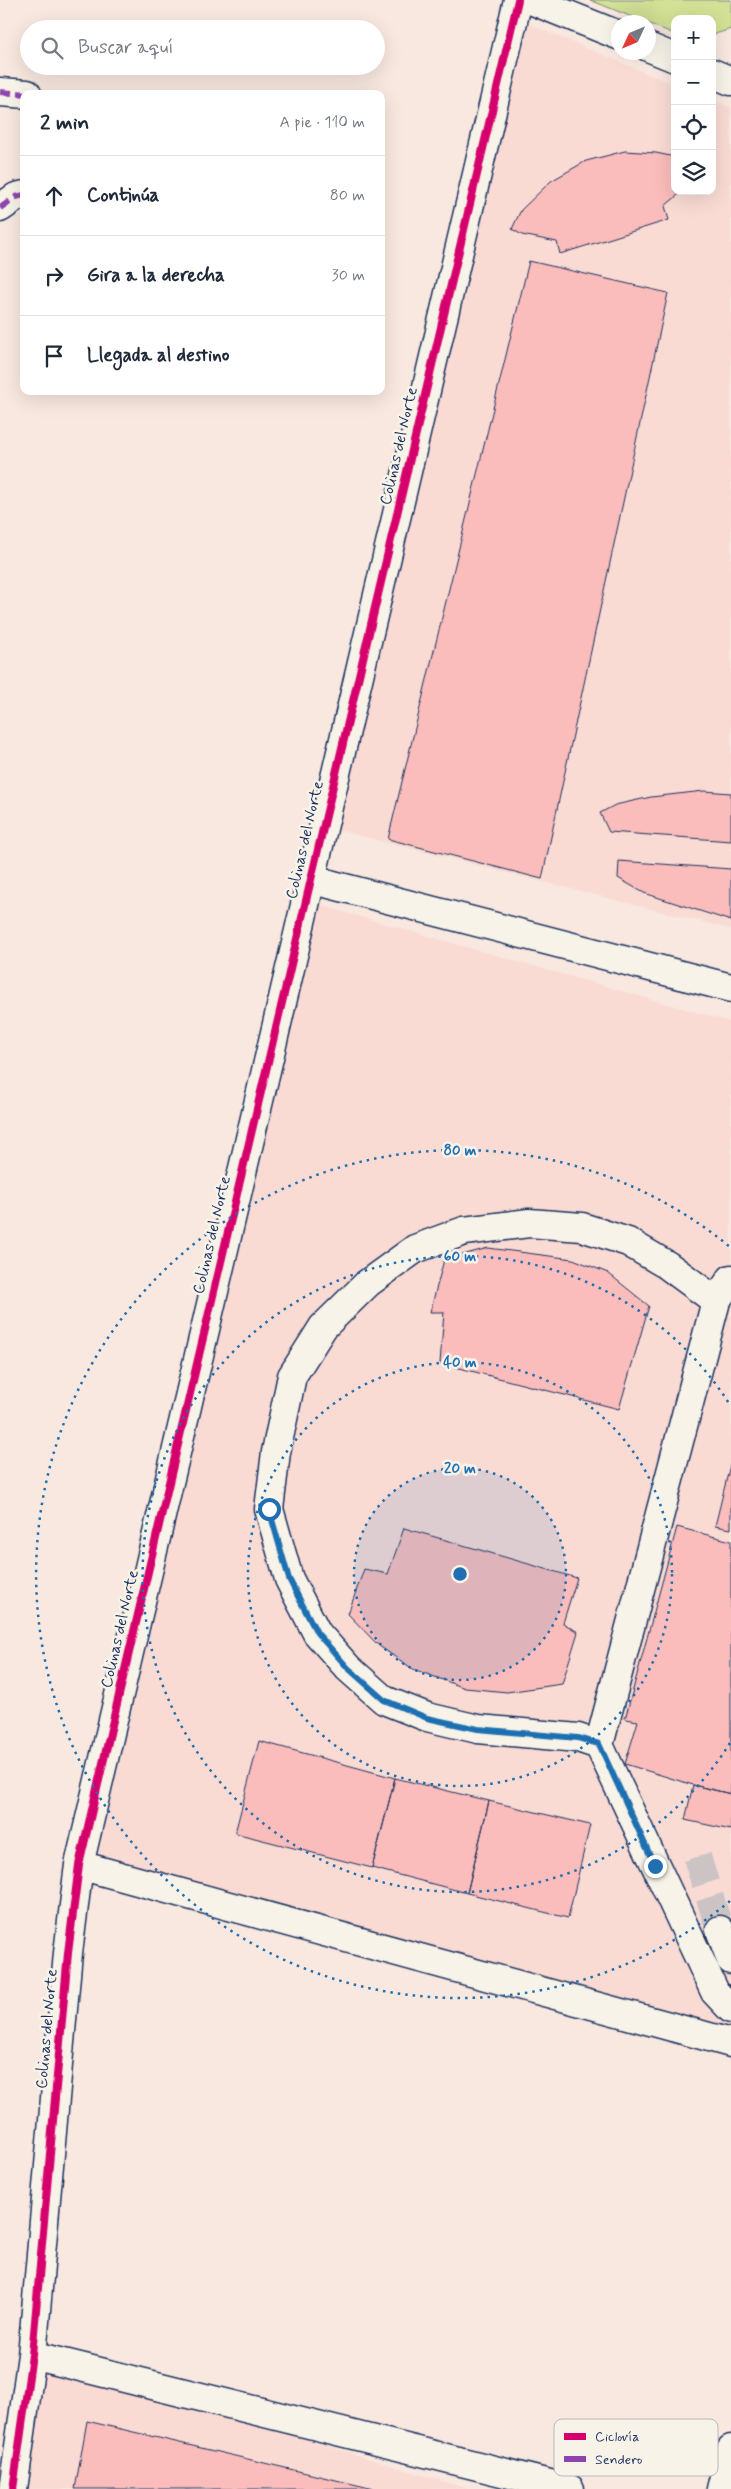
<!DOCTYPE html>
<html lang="es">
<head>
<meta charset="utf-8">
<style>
  body { margin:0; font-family:Mynerve,sans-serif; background:#f2f2f3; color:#1f2937 }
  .controls { position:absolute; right:15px; top:15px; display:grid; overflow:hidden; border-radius:10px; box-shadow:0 5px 20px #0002 }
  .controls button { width:45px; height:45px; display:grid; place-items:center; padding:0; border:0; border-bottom:1px solid #e0e1e3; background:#fff; color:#1f2937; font:25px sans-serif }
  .compass { position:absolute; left:611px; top:15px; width:45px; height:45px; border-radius:50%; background:#fff; box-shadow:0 5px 20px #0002; rotate:226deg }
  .stop { position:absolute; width:15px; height:15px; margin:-11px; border:4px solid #1f6fb2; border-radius:50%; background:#fff }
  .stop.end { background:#1f6fb2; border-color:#fff; box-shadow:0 1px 5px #0008 }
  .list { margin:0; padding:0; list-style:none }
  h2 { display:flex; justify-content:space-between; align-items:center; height:65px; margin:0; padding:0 20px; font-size:21px }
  h2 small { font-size:16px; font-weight:400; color:#747a83 }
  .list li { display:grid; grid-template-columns:32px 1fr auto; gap:15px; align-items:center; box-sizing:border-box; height:80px; padding:0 20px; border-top:1px solid #e0e1e3 }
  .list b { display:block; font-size:19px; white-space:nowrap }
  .list em { font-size:16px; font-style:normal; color:#747a83 }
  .icon { flex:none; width:28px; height:28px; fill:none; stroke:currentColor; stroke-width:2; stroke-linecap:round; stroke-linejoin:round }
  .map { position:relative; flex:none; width:731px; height:2489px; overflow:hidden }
  .search { position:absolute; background:#fff; box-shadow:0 5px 20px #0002; left:20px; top:20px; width:365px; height:55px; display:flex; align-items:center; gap:12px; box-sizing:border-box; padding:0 18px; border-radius:28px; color:#747a83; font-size:19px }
  .panel { position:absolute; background:#fff; box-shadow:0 5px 20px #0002; left:20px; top:90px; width:365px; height:305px; border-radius:10px }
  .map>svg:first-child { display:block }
  .built { fill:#f9dbd4 }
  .green { fill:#d2e195; stroke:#76887a }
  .building { fill:#fabdbb; stroke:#1b2f5e }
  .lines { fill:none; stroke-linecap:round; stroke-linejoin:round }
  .minor-tunnel { stroke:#ccc3c5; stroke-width:28; stroke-dasharray:28 14; stroke-linecap:butt }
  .minor-casing { stroke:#1b2f5e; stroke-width:31 }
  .minor { stroke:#f7f3e8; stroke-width:28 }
  .quiet { stroke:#8e44ad; stroke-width:6; stroke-dasharray:12 6; stroke-linecap:butt }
  .cycleway-casing { stroke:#f7f3e8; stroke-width:11 }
  .cycleway { stroke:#d6006c; stroke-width:8 }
  .route { stroke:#1f6fb2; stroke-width:6 }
  .ring { fill:none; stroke:#1f6fb2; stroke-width:2.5; stroke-dasharray:2.5 5 }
  .labels { text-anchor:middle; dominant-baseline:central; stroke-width:5; stroke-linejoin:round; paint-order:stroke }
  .street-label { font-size:16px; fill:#1b2f5e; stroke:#f7f3e8 }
  .key { fill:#f7f3e8; stroke:#b5b8bf; stroke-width:1 }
  .key-label { font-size:14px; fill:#1b2f5e }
  .centre { fill:#1f6fb2; stroke:#f7f3e8; stroke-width:2.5 }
  .ring-label { font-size:15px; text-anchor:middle; font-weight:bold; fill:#1f6fb2; stroke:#f7f3e8; stroke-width:5; stroke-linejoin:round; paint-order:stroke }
</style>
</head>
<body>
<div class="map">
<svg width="731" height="2489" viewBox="0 0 731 2489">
  <rect width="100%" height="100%" fill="#f8e8df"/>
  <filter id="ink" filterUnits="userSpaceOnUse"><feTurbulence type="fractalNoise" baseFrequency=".02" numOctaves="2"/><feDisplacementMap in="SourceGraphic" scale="10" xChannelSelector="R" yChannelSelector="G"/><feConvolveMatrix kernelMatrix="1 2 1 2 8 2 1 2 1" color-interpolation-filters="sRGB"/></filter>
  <g filter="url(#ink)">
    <path class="built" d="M 524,22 L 675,85 L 675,191 L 712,191 L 712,100 L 731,108 L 731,929 L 333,829 Z
      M 305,901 L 731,1022 L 731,2044 L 79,1865 Z
      M 32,2355 L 468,2489 L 13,2489 Z"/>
    <path class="green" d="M 590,0 L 731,0 L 731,29 L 712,35 L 712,19 L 675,19 L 675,33 L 672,33 Z"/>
    <path class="building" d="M 625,151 L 656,153 L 675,157 L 675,191 L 683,191 L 665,206 L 669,220 L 560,254 L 557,242 L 522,235 L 512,229 L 521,210 L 551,181 L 586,161 Z
      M 529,261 L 668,293 L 542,879 L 388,839 Z
      M 704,791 L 731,793 L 731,841 L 609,832 L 600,813 L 615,805 L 651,797 Z
      M 619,861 L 731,869 L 731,921 L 644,893 L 618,878 Z
      M 488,1248 L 573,1259 L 608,1273 L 649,1306 L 619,1409 L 440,1363 L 444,1312 L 430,1312 L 444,1260 Z
      M 731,1461 L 731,1529 L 715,1526 Z
      M 677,1527 L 731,1541 L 731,1794 L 693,1785 L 625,1764 L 638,1721 L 625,1719 Z
      M 404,1528 L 577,1578 L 563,1623 L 578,1632 L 562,1684 L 507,1692 L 465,1688 L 413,1669 L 379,1646 L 348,1614 L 364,1569 L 388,1574 Z
      M 259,1741 L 395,1778 L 372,1868 L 235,1833 Z
      M 395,1778 L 489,1801 L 467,1893 L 372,1868 Z
      M 693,1785 L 731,1794 L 731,1830 L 685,1820 Z
      M 489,1801 L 590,1825 L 568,1918 L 467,1893 Z
      M 87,2421 L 374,2489 L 75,2489 Z"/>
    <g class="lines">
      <path class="minor-tunnel" d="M 697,1857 L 720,1930"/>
      <g class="minor-casing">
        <path id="minor" d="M 531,0 L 618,35
          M 648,47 L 675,58
          M 712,73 L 731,81
          M 0,92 L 27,94
          M 0,208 L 16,197 L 24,195
          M 310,879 L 731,988
          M 731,1279 L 716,1301 L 667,1265 L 628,1242 L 582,1227 L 529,1223 L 464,1231 L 415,1249 L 368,1283 L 323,1327 L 292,1376 L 276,1452 L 269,1509 L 289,1579 L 317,1633 L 348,1668 L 384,1700 L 427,1717 L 478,1729 L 578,1738 L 599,1745 L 715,1992 L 731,2009
          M 599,1745 L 716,1301
          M 79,1865 L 731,2043
          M 720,1930 L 731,1960
          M 32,2355 L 570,2489
          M 13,2489 L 32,2355 L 68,1953 L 79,1865 L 518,0
          M 721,2489 L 731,2449"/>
      </g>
      <use href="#minor" class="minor"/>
      <path class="quiet" d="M 0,92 L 27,94
        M 0,208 L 16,197 L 24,195"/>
      <g class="cycleway-casing">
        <path id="cycleway" d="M 13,2489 L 32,2355 L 68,1953 L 79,1865 L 518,0"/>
      </g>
      <use href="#cycleway" class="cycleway"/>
    </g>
  </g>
  <g class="lines" filter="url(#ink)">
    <path class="route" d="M 269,1509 L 289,1579 L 317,1633 L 348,1668 L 384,1700 L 427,1718 L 478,1729 L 578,1738 L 599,1744 L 655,1866"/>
  </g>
  <circle cx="460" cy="1574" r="106" fill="#1f6fb2" fill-opacity=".12"/>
  <g class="ring">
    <circle cx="460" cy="1574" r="106"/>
    <circle cx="460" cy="1574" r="212"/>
    <path d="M730 1743A318 318 0 1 1 730 1405"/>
    <path d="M730 1901A424 424 0 1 1 730 1247"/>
  </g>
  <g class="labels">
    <g class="street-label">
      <text transform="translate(399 446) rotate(-77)">Colinas del Norte</text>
      <text transform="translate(305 840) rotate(-77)">Colinas del Norte</text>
      <text transform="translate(212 1235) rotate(-77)">Colinas del Norte</text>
      <text transform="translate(120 1629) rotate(-77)">Colinas del Norte</text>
      <text transform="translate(47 2029) rotate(-85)">Colinas del Norte</text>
    </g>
  </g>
  <rect x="554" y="2419" width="164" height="57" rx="8" class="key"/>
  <rect x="564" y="2433" width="22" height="7" fill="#d6006c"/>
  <rect x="564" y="2456" width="22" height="6" fill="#8e44ad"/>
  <g class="key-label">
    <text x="595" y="2441">Ciclovía</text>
    <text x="595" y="2464">Sendero</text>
  </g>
  <circle cx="460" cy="1574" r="8" class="centre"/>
  <g class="ring-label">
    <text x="460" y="1155">80 m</text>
    <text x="460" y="1261">60 m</text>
    <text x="460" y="1367">40 m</text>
    <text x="460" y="1473">20 m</text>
  </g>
</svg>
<div class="controls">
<button>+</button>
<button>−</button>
<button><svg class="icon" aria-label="locate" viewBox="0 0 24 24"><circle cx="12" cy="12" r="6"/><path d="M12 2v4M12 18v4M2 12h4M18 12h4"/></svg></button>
<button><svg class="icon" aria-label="layers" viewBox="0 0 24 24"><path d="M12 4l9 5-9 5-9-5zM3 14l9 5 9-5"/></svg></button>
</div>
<svg class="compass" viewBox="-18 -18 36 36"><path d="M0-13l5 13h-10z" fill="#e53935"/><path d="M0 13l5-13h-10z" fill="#747a83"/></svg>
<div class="stop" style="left:269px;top:1509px"></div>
<div class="stop end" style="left:655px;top:1866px"></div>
<div class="search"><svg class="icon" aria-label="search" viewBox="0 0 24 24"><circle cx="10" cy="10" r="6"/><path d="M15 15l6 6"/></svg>Buscar aquí</div>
<section class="panel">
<h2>2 min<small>A pie · 110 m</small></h2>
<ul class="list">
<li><svg class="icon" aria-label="ahead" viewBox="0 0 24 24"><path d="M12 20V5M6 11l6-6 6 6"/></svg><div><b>Continúa</b></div><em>80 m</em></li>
<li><svg class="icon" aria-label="right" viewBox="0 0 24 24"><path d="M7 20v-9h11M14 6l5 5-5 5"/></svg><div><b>Gira a la derecha</b></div><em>30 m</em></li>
<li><svg class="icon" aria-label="arrive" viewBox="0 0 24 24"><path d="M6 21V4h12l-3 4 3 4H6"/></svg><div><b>Llegada al destino</b></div></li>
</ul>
</section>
</div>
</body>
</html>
